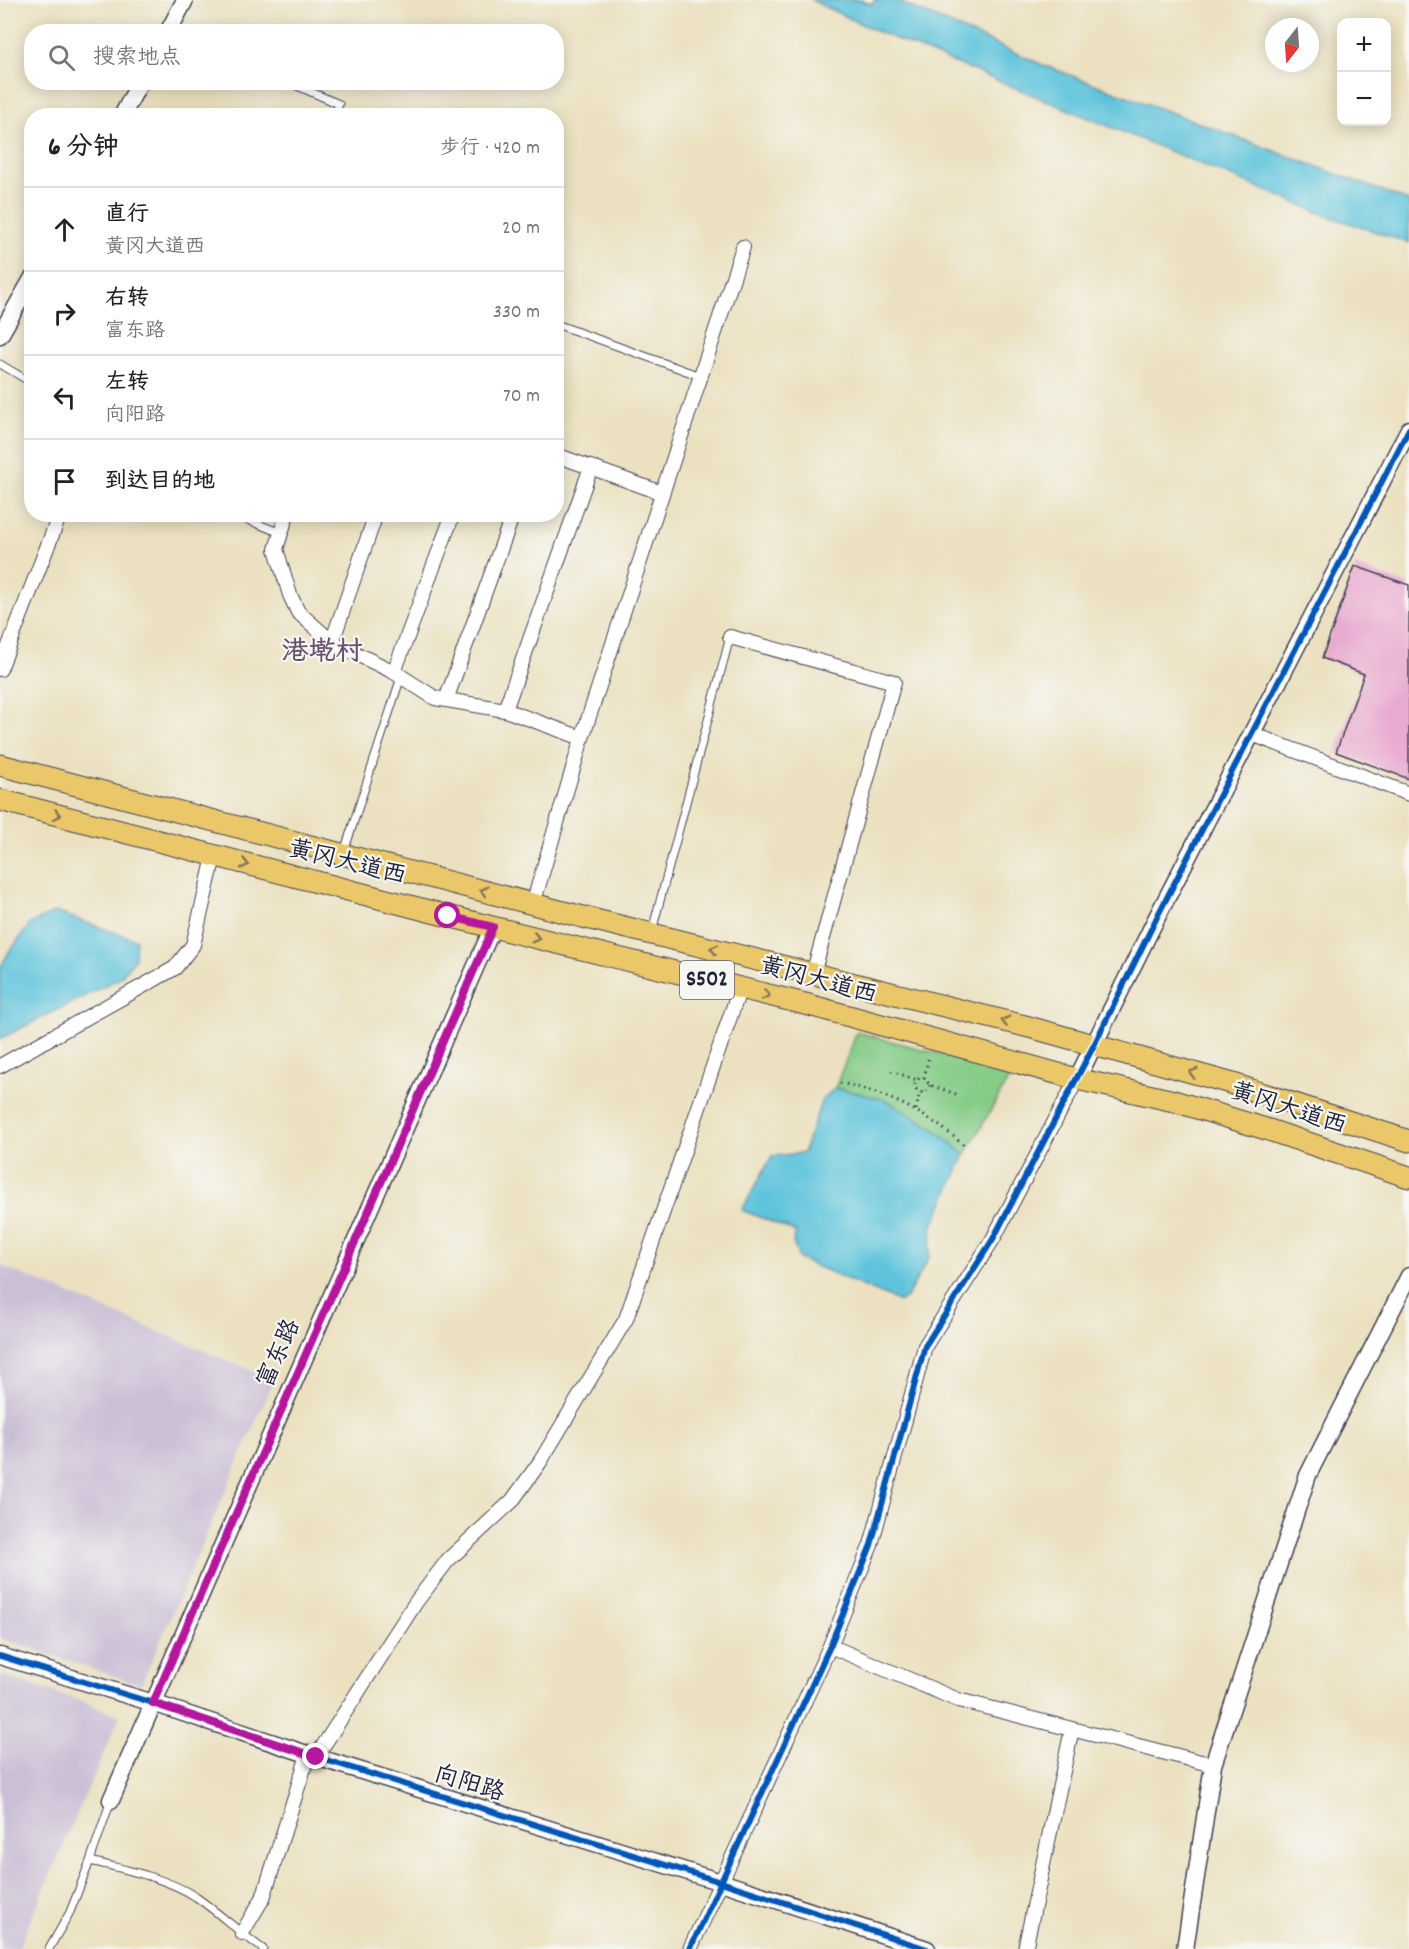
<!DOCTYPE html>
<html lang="zh">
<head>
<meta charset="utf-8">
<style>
  body { margin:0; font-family:Dekko,"LXGW WenKai TC",sans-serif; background:#f6f6f6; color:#222 }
  .controls { position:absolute; right:18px; top:18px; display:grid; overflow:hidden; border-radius:12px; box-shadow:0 3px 15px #0003 }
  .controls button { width:54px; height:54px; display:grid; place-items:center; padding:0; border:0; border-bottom:2px solid #e0e0e0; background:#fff; color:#222; font:30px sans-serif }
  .compass { position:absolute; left:1265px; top:18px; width:54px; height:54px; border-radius:50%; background:#fff; box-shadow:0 3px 15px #0003; rotate:197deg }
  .stop { position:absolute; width:18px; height:18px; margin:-14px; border:4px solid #b5179e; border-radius:50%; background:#fff }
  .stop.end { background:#b5179e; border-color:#fff; box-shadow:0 2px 6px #0008 }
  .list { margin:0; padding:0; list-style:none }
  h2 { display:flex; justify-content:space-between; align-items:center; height:78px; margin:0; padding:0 24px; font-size:26px }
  h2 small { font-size:20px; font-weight:400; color:#767676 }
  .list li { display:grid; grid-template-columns:39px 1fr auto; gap:18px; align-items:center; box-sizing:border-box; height:84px; padding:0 24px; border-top:2px solid #e0e0e0 }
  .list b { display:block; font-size:22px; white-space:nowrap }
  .list p { margin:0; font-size:20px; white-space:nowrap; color:#767676 }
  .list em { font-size:20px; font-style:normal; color:#767676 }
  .icon { flex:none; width:33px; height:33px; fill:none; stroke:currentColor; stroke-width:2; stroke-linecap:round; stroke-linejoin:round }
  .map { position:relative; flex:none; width:1409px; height:1949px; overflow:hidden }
  .search { position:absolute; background:#fff; box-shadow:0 3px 15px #0003; left:24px; top:24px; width:540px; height:66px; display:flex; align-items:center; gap:15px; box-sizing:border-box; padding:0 21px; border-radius:24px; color:#767676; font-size:22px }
  .panel { position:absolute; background:#fff; box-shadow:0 3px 15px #0003; left:24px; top:108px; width:540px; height:414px; border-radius:24px }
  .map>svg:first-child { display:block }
  .industrial { fill:#cbbfd5 }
  .green { fill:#85cc87; stroke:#547761; stroke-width:1.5 }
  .water { fill:#5ec4db; stroke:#40738b; stroke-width:1.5 }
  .building { fill:#e9aad0 }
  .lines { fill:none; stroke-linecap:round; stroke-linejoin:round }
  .service-casing { stroke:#403f4f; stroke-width:9 }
  .minor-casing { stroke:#403f4f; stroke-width:16 }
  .tertiary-casing { stroke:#403f4f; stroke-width:19 }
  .primary-casing { stroke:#403f4f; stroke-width:23 }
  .path { stroke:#403f4f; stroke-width:3; stroke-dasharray:1.5 4.5; stroke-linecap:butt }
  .service { stroke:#fff; stroke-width:7 }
  .minor { stroke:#fff; stroke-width:14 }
  .tertiary { stroke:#fff; stroke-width:16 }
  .primary { stroke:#eac769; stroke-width:21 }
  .cycleway-casing { stroke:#f6f6f2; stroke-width:10 }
  .cycleway { stroke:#0057b8; stroke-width:6 }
  .oneway { stroke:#867452 }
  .route { stroke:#b5179e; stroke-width:8 }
  .labels { text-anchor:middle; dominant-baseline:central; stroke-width:4.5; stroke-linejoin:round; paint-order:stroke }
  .shield { fill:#f6f6f2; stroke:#626272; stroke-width:1.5 }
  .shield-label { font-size:22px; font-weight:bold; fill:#22223b }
  .street-label { font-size:24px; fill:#22223b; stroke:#f6f6f2 }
  .quarter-label { font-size:27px; font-weight:bold; fill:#68526f; stroke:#f6f6f2 }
</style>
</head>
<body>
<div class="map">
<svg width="1409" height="1949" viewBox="0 0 1409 1949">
  <rect width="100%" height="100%" fill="#f6f6f2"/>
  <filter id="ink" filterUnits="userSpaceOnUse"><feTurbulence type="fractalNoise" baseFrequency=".0167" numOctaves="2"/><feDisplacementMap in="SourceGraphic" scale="12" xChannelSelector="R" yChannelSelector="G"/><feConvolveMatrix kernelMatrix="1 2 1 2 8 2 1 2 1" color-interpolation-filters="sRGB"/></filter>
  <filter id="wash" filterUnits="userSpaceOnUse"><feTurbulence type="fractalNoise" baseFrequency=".008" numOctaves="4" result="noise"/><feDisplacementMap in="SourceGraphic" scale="24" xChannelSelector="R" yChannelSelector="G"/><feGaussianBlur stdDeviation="1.35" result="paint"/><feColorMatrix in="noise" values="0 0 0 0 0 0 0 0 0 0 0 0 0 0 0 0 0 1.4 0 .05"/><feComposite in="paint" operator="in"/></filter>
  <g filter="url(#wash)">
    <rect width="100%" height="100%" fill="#ebe1c0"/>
    <path class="industrial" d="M 0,1265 L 274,1380 L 141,1685 L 0,1638 Z
      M 0,1675 L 82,1701 L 120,1716 L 18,1949 L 0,1949 Z"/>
    <path class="green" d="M 857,1032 L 1003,1071 L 1010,1077 L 965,1155 L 934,1129 L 859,1093 L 835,1088 Z"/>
    <path class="water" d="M 811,0 L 861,0 L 871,4 L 875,0 L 895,0 L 1043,65 L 1409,201 L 1409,243 L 1325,215 L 874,30 Z
      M 56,912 L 136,940 L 135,958 L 120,978 L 0,1039 L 0,969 L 7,955 L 31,923 Z
      M 835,1088 L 886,1100 L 934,1129 L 965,1155 L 933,1225 L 929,1258 L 906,1298 L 900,1302 L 799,1259 L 793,1242 L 796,1232 L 742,1210 L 772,1156 L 803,1153 L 822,1100 Z"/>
    <g id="blocks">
      <path class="building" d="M 1355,566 L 1409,585 L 1409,779 L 1336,752 L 1364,674 L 1322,658 Z"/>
    </g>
  </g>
  <g filter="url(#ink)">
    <use href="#blocks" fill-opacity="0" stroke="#403f4f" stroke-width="1.5"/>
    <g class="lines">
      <g class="service-casing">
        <path id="service" d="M 288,82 L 339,104 L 334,116
          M 556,324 L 700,376
          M 0,364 L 32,383
          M 232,514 L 281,533
          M 344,852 L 401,677
          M 652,931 L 730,637
          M 111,1800 L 90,1861 C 124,1869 167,1878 196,1897 C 219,1913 240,1933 263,1949
          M 49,1949 L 70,1912 L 90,1861"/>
      </g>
      <g class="minor-casing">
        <path id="minor" d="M 556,455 L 662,493
          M 287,514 L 276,549 L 290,595 L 298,612 L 332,642 L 394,672 L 435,698 L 505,710 L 582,738
          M 730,637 L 894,682 L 813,974
          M 332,642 L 376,514
          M 0,669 L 60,514
          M 394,672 L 453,514
          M 446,700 L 513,514
          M 505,710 L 591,467
          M 1252,734 L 1409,794
          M 533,904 L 582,738 L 743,247
          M 0,1066 L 175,968 L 193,945 L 214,857
          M 830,1646 L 958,1700 L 1213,1765
          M 316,1757 L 416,1602 L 448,1560 L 512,1501 L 540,1462 L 626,1319 L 740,988
          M 242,1933 L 263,1898 L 308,1755
          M 690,1949 L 830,1646 L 871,1545 L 925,1346 L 993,1239 L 1077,1079
          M 1025,1949 L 1072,1729"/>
      </g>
      <g class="tertiary-casing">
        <path id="tertiary" d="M 168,32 L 185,0
          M 122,116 L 140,82
          M 0,335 L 32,279
          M 1077,1079 L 1159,913 L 1409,429
          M 0,1656 L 153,1703 L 316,1757 L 721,1882 L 927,1949
          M 111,1800 L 493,927
          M 1185,1949 L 1213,1765 L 1308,1475 L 1409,1276"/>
      </g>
      <g class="primary-casing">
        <path id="primary" d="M 0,765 L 571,914 L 1029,1027 L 1230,1083 L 1409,1141
          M 0,800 L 448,916 L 809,1005 L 1077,1079 L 1174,1101 L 1269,1130 L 1409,1177"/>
      </g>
      <path class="path" d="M 891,1071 L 917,1080
        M 924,1078 L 929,1056
        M 840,1083 C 888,1093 929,1114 966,1147
        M 930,1085 L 929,1089 L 923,1093 L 916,1089 L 915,1084 L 919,1078 L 924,1078 L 930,1085 L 956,1094
        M 916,1110 L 920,1092"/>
      <use href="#service" class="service"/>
      <use href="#minor" class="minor"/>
      <use href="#tertiary" class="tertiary"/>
      <use href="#primary" class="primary"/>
      <g class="cycleway-casing">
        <path id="cycleway" d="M 0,1656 L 153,1703 L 316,1757 L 721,1882 L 927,1949
          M 690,1949 L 830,1646 L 871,1545 L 925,1346 L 993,1239 L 1094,1045 L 1159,913 L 1409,429"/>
      </g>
      <use href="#cycleway" class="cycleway"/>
    </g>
    <defs><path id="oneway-chevron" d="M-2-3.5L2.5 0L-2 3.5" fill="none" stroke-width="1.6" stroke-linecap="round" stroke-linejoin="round" transform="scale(1.5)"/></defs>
    <g class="oneway">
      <use href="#oneway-chevron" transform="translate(57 815) rotate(15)"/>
      <use href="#oneway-chevron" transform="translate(245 864) rotate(14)"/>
      <use href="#oneway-chevron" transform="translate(484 891) rotate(-165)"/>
      <use href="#oneway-chevron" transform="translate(536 938) rotate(14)"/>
      <use href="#oneway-chevron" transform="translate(714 949) rotate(-166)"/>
      <use href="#oneway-chevron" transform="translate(766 995) rotate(14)"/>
      <use href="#oneway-chevron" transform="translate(1005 1021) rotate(-166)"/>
      <use href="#oneway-chevron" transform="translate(1193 1073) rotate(-164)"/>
    </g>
  </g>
  <g class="lines" filter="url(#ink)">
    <path class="route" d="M 316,1757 L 153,1703 L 493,927 L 448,916"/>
  </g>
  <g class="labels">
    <rect class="shield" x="680" y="961" width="54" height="38" rx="4.5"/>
    <g class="shield-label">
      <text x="707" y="980">S502</text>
    </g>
    <g class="street-label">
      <text transform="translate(347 864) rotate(14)">黄冈大道西</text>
      <text transform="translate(818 982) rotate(15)">黄冈大道西</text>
      <text transform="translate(1288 1110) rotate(18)">黄冈大道西</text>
      <text transform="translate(280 1354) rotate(-66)">富东路</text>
      <text transform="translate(469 1785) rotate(17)">向阳路</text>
    </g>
    <g class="quarter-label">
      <text x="322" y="653">港墘村</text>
    </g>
  </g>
</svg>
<div class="controls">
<button>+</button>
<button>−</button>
</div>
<svg class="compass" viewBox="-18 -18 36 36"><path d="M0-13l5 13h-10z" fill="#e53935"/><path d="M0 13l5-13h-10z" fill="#767676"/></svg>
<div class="stop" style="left:448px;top:916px"></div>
<div class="stop end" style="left:316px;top:1757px"></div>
<div class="search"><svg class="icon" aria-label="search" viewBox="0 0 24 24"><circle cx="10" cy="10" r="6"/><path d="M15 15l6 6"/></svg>搜索地点</div>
<section class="panel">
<h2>6 分钟<small>步行 · 420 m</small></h2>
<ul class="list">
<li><svg class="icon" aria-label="ahead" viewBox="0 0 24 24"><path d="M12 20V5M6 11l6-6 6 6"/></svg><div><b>直行</b><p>黄冈大道西</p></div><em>20 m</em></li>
<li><svg class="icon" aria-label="right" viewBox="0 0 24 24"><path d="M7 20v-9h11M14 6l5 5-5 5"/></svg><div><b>右转</b><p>富东路</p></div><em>330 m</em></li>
<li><svg class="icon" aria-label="left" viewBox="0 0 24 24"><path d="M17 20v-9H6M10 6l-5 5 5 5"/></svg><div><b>左转</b><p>向阳路</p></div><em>70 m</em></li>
<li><svg class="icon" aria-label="arrive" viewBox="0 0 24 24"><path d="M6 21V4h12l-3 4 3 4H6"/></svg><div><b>到达目的地</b></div></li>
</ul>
</section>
</div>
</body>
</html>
